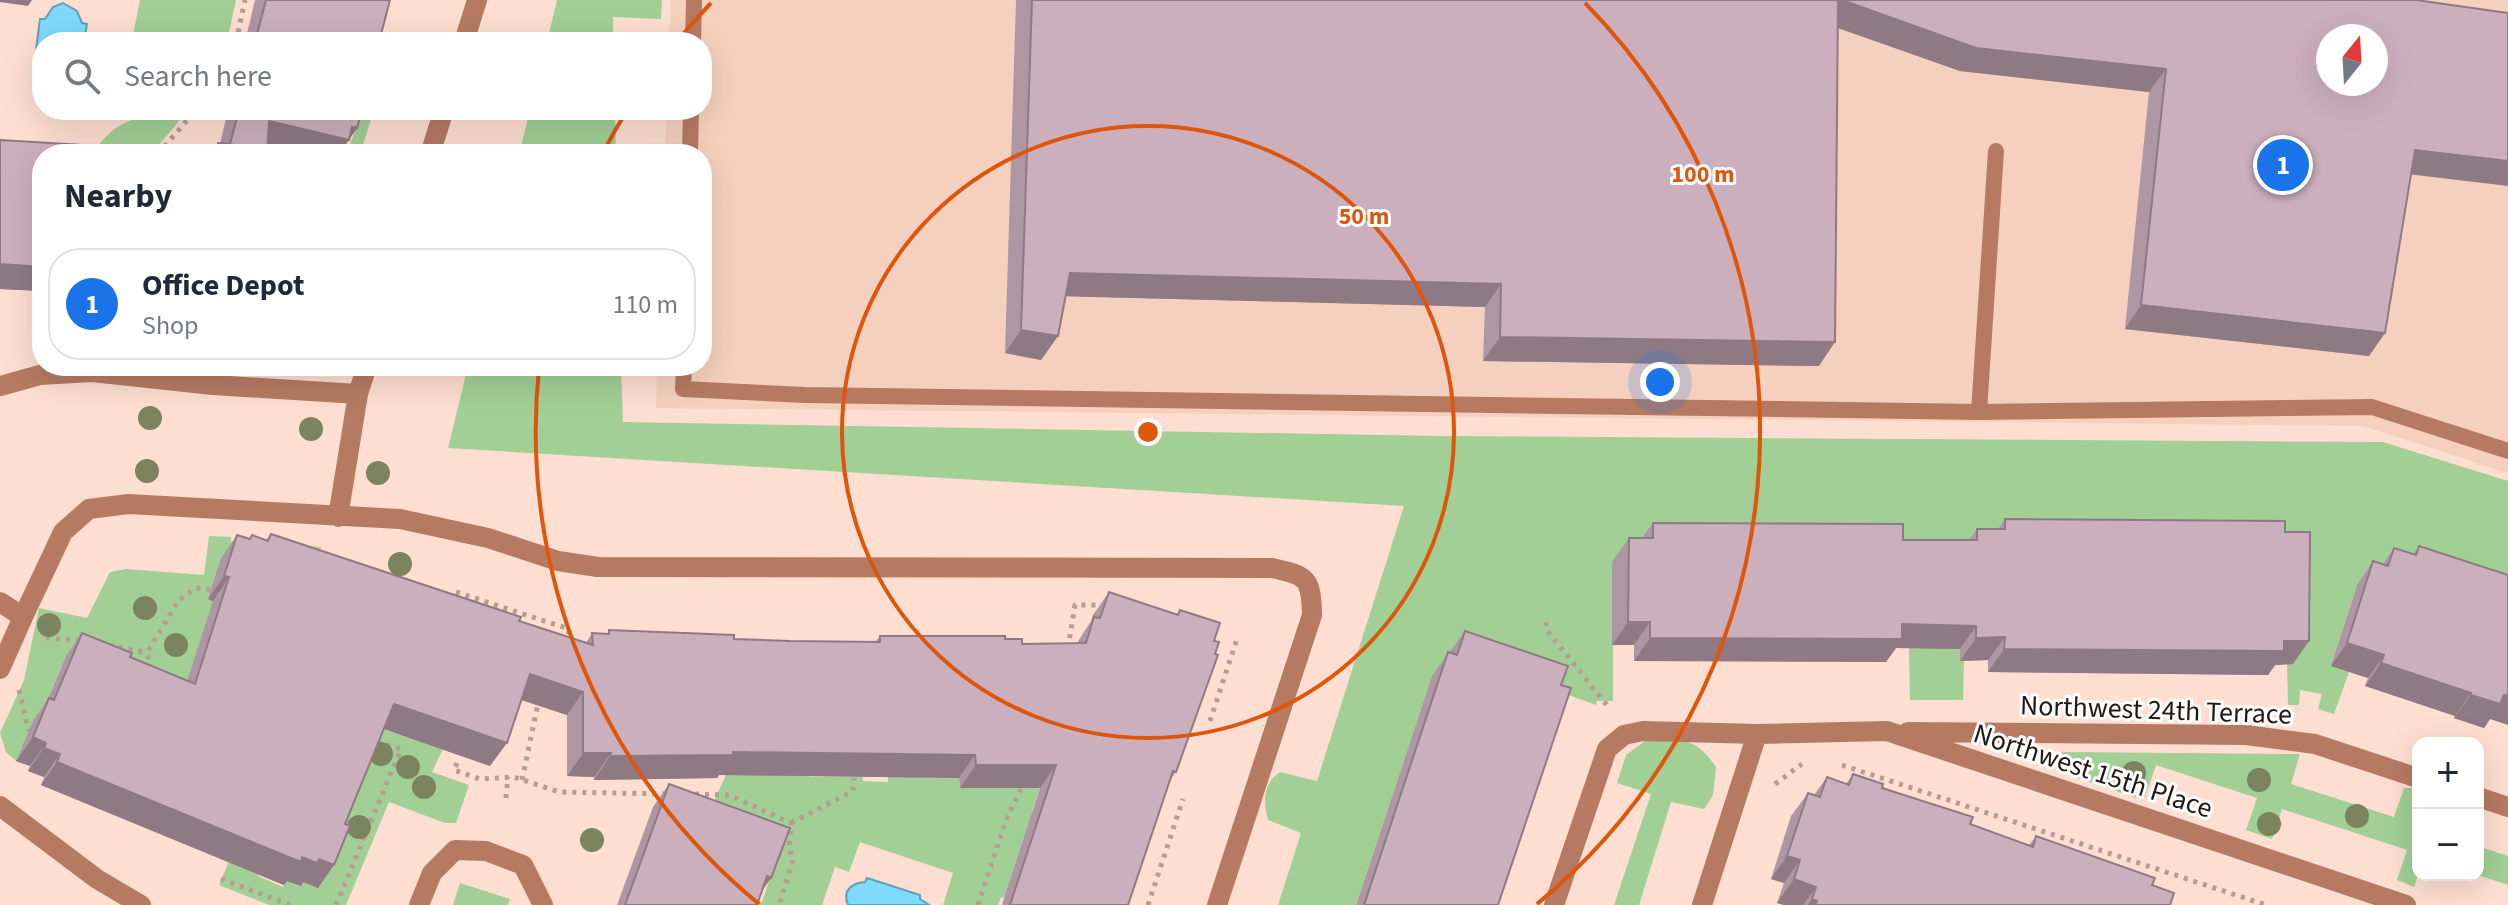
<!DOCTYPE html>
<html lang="en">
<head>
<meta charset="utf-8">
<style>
  body { margin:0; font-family:"Source Sans 3",sans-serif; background:#f2f2f3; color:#1f2937 }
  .controls { position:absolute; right:24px; bottom:24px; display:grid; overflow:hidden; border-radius:16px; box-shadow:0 8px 32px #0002 }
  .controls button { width:72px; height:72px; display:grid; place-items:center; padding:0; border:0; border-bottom:2px solid #e0e1e3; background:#fff; color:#1f2937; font:40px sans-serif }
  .compass { position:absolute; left:2316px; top:24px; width:72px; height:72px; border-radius:50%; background:#fff; box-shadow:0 8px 32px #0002; rotate:18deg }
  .you { position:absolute; left:1660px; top:382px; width:28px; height:28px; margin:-20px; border:6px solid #fff; border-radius:50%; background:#1a73e8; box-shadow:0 0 0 12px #1a73e833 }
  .badge { display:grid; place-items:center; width:52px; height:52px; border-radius:50%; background:#1a73e8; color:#fff; font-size:26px; font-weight:700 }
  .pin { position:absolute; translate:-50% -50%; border:4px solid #fff; box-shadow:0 2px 8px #0006 }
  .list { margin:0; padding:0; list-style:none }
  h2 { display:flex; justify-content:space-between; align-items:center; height:104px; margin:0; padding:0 32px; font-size:34px }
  h2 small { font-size:26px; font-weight:400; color:#747a83 }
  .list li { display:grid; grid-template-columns:52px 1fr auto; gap:24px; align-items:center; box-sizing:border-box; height:112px; margin:0 16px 16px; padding:0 16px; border:2px solid #e0e1e3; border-radius:32px }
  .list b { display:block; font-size:30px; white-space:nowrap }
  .list p { margin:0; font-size:26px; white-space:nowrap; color:#747a83 }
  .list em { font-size:26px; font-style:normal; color:#747a83 }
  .icon { flex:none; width:44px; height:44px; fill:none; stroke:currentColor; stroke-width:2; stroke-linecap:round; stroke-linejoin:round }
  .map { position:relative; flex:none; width:2508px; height:905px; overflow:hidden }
  .search { position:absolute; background:#fff; box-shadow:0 8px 32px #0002; left:32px; top:32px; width:680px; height:88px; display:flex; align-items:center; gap:20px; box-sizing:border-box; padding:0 28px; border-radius:32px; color:#747a83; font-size:30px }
  .panel { position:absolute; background:#fff; box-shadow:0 8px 32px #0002; left:32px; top:144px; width:680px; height:232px; border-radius:32px }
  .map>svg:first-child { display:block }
  .built { fill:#f6d0be; fill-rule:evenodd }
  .green { fill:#a1cf95 }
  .water { fill:#7fd9fa; stroke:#639fb5; stroke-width:2 }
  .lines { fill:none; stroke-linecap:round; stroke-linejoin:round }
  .path { stroke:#b59d92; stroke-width:5; stroke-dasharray:4 6; stroke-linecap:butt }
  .service { stroke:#b67a63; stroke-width:16 }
  .minor { stroke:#b67a63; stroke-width:20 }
  .tree { fill:#7b835f }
  .wall { fill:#af96a3 }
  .shaded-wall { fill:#8f7a84 }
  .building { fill:#ccafbd; stroke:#8f7a84; stroke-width:2; fill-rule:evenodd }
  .ring { fill:none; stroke:#de560c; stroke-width:4 }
  .labels { text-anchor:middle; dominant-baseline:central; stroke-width:6; stroke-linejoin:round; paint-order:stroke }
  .street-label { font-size:28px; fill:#221813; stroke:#fff }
  .centre { fill:#de560c; stroke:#fff; stroke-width:4 }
  .ring-label { font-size:24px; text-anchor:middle; font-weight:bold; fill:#de560c; stroke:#fff; stroke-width:6; stroke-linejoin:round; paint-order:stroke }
</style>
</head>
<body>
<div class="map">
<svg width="2508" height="905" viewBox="0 0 2508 905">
  <rect width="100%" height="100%" fill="#fdded0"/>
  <path class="built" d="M 671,0 L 2508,0 L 2508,473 L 2363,426 L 656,408 L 657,366 L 702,366 L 702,154 L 665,154 L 667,110 L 702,110 L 702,42 L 669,42 ZM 2328,36 L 2376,36 L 2376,84 L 2328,84 Z"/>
  <path class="green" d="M 140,0 L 236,0 L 227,42 L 167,42 L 133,35 Z
    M 557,0 L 662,0 L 661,19 L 613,17 L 613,42 L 547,42 Z
    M 166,110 L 184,110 L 180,120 L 151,154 L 121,154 L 97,147 C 121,117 133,121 166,110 Z
    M 362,110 L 374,110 L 360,154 L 347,154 Z
    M 530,110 L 615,110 L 616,154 L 519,154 Z
    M 468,366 L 621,366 L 623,422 L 1439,436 L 2383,442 L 2508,481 L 2508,601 L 2357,585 L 2337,647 L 2345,670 L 2349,672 L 2334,714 L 2318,709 L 2322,694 L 2300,690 L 2299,705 L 2288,705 L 2287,664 L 1961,553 L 1960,660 L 1964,661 L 1963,700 L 1910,700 L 1909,648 L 1613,562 L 1613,701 L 1597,701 L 1596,705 L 1552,689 L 1432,676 L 1356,905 L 1278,905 L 1301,833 L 1268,820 C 1263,802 1263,783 1280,772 L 1317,781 L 1404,506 L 448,448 Z
    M 209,536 L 231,537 L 231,542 L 321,547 L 309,587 L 213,601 L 337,714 L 443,749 L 432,772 L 469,785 L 456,823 L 445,823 L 389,802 L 346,905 L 269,905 L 219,885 L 233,852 L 260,870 L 258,876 L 283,887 L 286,880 L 300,886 L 66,656 L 38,723 L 33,722 L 16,761 L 6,752 L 0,733 L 24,680 L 39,608 L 87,618 L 110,572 L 126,569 L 204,575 Z
    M 1645,741 C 1682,741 1693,734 1716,767 L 1713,795 L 1704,809 L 1671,802 L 1639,905 L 1614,905 L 1651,794 L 1617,783 L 1626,755 Z
    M 2063,752 L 2300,754 L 2291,784 L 2394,817 L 2404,788 L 2414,788 L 2418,791 L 2418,811 L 2414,824 L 2418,826 L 2418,875 L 2414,887 L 2397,880 L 2407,850 L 2282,809 L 2272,839 L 2246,830 L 2257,798 L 2156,765 L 2145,797 L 2136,798 L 2059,771 L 2055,756 Z
    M 809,765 L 809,777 L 851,777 L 852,774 L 862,774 L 863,781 L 888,782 L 888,777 L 909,777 L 928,770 L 928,778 L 959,778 L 960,788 L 1046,770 L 1032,811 L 1027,905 L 1001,897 L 998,905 L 943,905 L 953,873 L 860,842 L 849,872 L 835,867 L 822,905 L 749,905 L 751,899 L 762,902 L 770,878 L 706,819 L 726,775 Z
    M 2478,846 L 2508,856 L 2508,885 L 2478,875 Z
    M 460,883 L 510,899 L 508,905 L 453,905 Z"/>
  <path class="water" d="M 63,3 L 77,11 L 82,23 L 87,24 L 84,42 L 42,42 L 42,71 L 39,70 L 39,66 L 34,65 L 40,19 L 45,19 L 53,7 Z
    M 867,878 L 920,895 L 920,899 L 929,905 L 848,905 C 842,890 852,883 865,882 Z"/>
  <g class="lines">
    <path class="path" d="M 236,42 L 245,0
      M 158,154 L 196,110
      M 456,592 L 569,629 L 568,644
      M 1546,622 L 1546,629 L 1610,709
      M 46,638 L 83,641
      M 109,645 L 147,653
      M 1068,648 L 1075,605 L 1105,605
      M 152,669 L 147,653 L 178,601 L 196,588 L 211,590
      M 19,690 L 29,731
      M 1210,721 L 1238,636
      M 457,763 L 454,770 L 480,779 L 514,777 L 559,792 L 669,794
      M 1842,765 L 2266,905
      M 522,780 L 539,699
      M 1775,784 L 1802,764
      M 695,794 L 729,795 L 791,823 L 789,848 L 793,860 L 779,905
      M 506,798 L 508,777
      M 791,823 L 853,791 L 854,778
      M 221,879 L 290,905
      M 336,905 L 401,749 L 372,741
      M 978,905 L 1006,820 L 1024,783
      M 1148,905 L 1183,799"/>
    <path class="service" d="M 693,42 L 694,0
      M 690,154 L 691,110
      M 684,366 L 683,389 L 805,395 L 1979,412 L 2372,407 L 2508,451
      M 1979,412 L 1996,151"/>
    <path class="minor" d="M 464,42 L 477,0
      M 430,154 L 444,110
      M 0,386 L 40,375 L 92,372 L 213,385 L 358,394 L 367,366
      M 338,517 L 358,394
      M 0,602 L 23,617 L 0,669
      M 23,617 L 63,532 L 89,509 L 128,504 L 400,519 L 488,538 L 558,561 L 598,567 L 1272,568 C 1308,576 1311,578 1312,615 L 1217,905
      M 1908,732 L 2246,735 L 2315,744 L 2418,778
      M 2478,797 L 2508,807
      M 0,806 L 97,879 L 141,905
      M 419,905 L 432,873 L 455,850 L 486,851 L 523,865 L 543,905
      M 1554,905 L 1607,749 L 1624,735 L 1643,731 L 1757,734 L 1887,731 L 2406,905
      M 1702,905 L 1757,734"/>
  </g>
  <g class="tree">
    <circle cx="150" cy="418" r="12"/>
    <circle cx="311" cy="429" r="12"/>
    <circle cx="147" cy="471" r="12"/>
    <circle cx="378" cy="473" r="12"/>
    <circle cx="400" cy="564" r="12"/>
    <circle cx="145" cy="608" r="12"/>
    <circle cx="49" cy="625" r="12"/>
    <circle cx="176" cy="645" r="12"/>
    <circle cx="381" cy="754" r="12"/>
    <circle cx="408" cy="767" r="12"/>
    <circle cx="2134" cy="773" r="12"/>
    <circle cx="2259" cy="780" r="12"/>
    <circle cx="424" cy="787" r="12"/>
    <circle cx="2357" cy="816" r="12"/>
    <circle cx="2269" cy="824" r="12"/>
    <circle cx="359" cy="827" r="12"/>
    <circle cx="592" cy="840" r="12"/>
  </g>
  <path class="wall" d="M 255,0 L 390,0 L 379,42 L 245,42 Z
    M 1016,0 L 2416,0 L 2411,175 L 2385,333 L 2369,356 L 2125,329 L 2149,92 L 1960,71 L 1838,28 L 1819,366 L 1483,361 L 1485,307 L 1065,296 L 1058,336 L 1041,360 L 1005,353 Z
    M 228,110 L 362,110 L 357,128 L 339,154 L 293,154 L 268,148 L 267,154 L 42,154 L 42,291 L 0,289 L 0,140 L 211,153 L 218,143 L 220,144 Z
    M 2005,519 L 2285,532 L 2293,664 L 2275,665 L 2268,675 L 1988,672 L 1988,660 L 1960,661 L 1960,649 L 1896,648 L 1886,662 L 1634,661 L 1634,645 L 1612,645 L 1612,562 L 1629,538 L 1642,538 L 1653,523 L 1903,540 L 1969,540 L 1977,529 L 1998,529 Z
    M 271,534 L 519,621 L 586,643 L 592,633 L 607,634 L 609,630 L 734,639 L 790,641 L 875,642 L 880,636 L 1005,639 L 1022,644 L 1077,643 L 1091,621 L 1093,615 L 1109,592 L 1176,615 L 1180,610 L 1176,772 L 1170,780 L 1128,905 L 1002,905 L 1040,788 L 960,788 L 959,778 L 719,775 L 717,778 L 594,780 L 594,777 L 567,776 L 567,715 L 521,700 L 490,766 L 384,729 L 318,888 L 303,882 L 301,886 L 287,881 L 284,885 L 41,785 L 44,777 L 28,771 L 30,766 L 16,761 L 33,721 L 48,699 L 66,656 L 82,633 L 130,657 L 187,681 L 213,601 L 208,599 L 221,558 L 237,535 L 249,539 L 252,535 L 266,540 Z
    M 2419,546 L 2490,719 L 2484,728 L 2454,718 L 2455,716 L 2365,686 L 2368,678 L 2331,666 L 2357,585 L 2373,561 L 2383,564 L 2394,548 L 2414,554 Z
    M 1465,631 L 1561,685 L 1498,905 L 1356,905 L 1432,676 Z
    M 1853,774 L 1970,824 L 2029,845 L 2036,836 L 2152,885 L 2170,905 L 1784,905 L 1777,903 L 1784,883 L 1771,879 L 1791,816 L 1808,793 L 1814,795 L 1827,777 L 1846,784 Z
    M 669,784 L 762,891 L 757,905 L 617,905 L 653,807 Z"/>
  <path class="shaded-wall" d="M 0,0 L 32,0 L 28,6 L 0,2 Z
    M 1837,0 L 1842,0 L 2166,69 L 2149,92 L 1960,71 L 1821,22 Z
    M 269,121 L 352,127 L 357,128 L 339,154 L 293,154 L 253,144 Z
    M 2415,150 L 2508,161 L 2508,186 L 2399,173 Z
    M 0,264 L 42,267 L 42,291 L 0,289 Z
    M 1070,273 L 1501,284 L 1485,307 L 1053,296 Z
    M 2141,305 L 2385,333 L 2369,356 L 2125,329 Z
    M 1021,330 L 1058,336 L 1041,360 L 1005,353 Z
    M 1500,337 L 1835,342 L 1819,366 L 1483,361 Z
    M 224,576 L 229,577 L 213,601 L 208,599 Z
    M 1628,622 L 1650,622 L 1634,645 L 1612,645 Z
    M 1902,624 L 1976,626 L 1960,649 L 1896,648 L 1886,662 L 1634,661 L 1650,638 Z
    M 2005,637 L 1988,660 L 1960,661 L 1976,638 Z
    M 2309,641 L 2293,664 L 2275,665 L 2268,675 L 1988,672 L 2004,649 Z
    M 2347,643 L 2384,655 L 2368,678 L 2331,666 Z
    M 2381,663 L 2471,693 L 2455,716 L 2365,686 Z
    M 530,674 L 583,692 L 567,715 L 513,697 Z
    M 2471,695 L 2504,695 L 2508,696 L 2508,725 L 2490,719 L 2484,728 L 2454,718 Z
    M 394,704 L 507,743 L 490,766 L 378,727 Z
    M 33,737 L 46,743 L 30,766 L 16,761 Z
    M 44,748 L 60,754 L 44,777 L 28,771 Z
    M 733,752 L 975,755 L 959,778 L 719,775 L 717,778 L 594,780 L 610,756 Z
    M 583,753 L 611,753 L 594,777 L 567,776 Z
    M 57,762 L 302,857 L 319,859 L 334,865 L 318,888 L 303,882 L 301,886 L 287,881 L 284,885 L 41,785 Z
    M 976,765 L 1056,765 L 1040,788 L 960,788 Z
    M 1787,856 L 1800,860 L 1784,883 L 1771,879 Z
    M 767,876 L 771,878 L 755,901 Z
    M 1794,879 L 1816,887 L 1803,905 L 1784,905 L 1777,903 Z
    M 1812,899 L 1817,901 L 1814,905 L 1807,905 Z"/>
  <path class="building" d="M 266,0 L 390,0 L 379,42 L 255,42 Z
    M 1032,0 L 1838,0 L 1835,342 L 1500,337 L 1501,284 L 1070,273 L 1058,336 L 1021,330 Z
    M 1842,0 L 2416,0 L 2508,13 L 2508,161 L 2415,150 L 2385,333 L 2141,305 L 2166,69 L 1976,48 ZM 2328,36 L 2376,36 L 2376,84 L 2328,84 Z
    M 239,110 L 362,110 L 357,128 L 352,127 L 349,140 L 269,121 L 267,154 L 42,154 L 42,267 L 0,264 L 0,140 L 217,153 L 218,143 L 230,144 Z
    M 2005,519 L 2285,521 L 2285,532 L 2310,532 L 2309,641 L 2284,641 L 2284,651 L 2004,649 L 2005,637 L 1976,638 L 1976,626 L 1902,624 L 1902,639 L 1650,638 L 1650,622 L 1628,622 L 1629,538 L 1653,538 L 1653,523 L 1903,524 L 1903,540 L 1977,540 L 1977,529 L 2005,529 Z
    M 271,534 L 521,617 L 519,621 L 593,645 L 592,633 L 609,634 L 609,630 L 734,635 L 734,639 L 790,641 L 880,642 L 880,636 L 1005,636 L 1005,639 L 1022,639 L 1022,644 L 1086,643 L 1094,617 L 1100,618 L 1109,592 L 1178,615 L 1180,610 L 1220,623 L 1214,641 L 1219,642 L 1215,654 L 1218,655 L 1176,772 L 1173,771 L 1128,905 L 1010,905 L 1056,765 L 976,765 L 975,755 L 733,752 L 733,755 L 610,756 L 611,753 L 583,753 L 583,692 L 530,674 L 507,743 L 394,704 L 345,824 L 350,826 L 334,865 L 319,859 L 317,863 L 302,857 L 301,862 L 57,762 L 60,754 L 44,748 L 46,743 L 33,737 L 49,698 L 54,700 L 82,633 L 132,653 L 130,657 L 195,684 L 229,577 L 224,576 L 237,535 L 250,539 L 252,535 L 268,541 Z
    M 2419,546 L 2508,575 L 2508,696 L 2504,695 L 2500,704 L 2471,695 L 2471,693 L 2381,663 L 2384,655 L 2347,643 L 2373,561 L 2388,566 L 2394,548 L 2416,555 Z
    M 1465,631 L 1568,666 L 1561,685 L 1571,688 L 1498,905 L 1364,905 L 1448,652 L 1457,655 Z
    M 1853,774 L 1883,784 L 1882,788 L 1973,817 L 1970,824 L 2033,847 L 2036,836 L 2155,878 L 2152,885 L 2174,893 L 2170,905 L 1815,905 L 1817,901 L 1812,899 L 1816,887 L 1794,879 L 1800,860 L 1787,856 L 1808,793 L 1820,797 L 1827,777 L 1849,785 Z
    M 669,784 L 790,828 L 771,878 L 767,876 L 757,905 L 625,905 Z"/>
  <g class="ring">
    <circle cx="1148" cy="432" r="306"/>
    <path d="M759 904A612 612 0 0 1 539 368M605 149A612 612 0 0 1 626 112M679 39A612 612 0 0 1 711 3M1585 3A612 612 0 0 1 1537 904"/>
  </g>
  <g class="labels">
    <g class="street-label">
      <text transform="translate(2156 710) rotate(2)">Northwest 24th Terrace</text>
      <text transform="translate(2093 771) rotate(18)">Northwest 15th Place</text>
    </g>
  </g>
  <circle cx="1148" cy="432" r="12" class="centre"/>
  <g class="ring-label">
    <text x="1703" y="182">100 m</text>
    <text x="1364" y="224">50 m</text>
  </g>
</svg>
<div class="controls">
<button>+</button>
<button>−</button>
</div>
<svg class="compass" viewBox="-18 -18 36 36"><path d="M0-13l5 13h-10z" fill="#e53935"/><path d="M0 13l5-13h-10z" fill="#747a83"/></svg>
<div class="you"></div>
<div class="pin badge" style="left:2283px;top:165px">1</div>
<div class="search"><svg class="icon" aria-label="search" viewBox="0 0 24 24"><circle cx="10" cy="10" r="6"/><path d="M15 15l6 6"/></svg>Search here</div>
<section class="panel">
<h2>Nearby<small></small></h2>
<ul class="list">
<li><span class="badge">1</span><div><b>Office Depot</b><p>Shop</p></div><em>110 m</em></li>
</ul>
</section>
</div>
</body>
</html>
